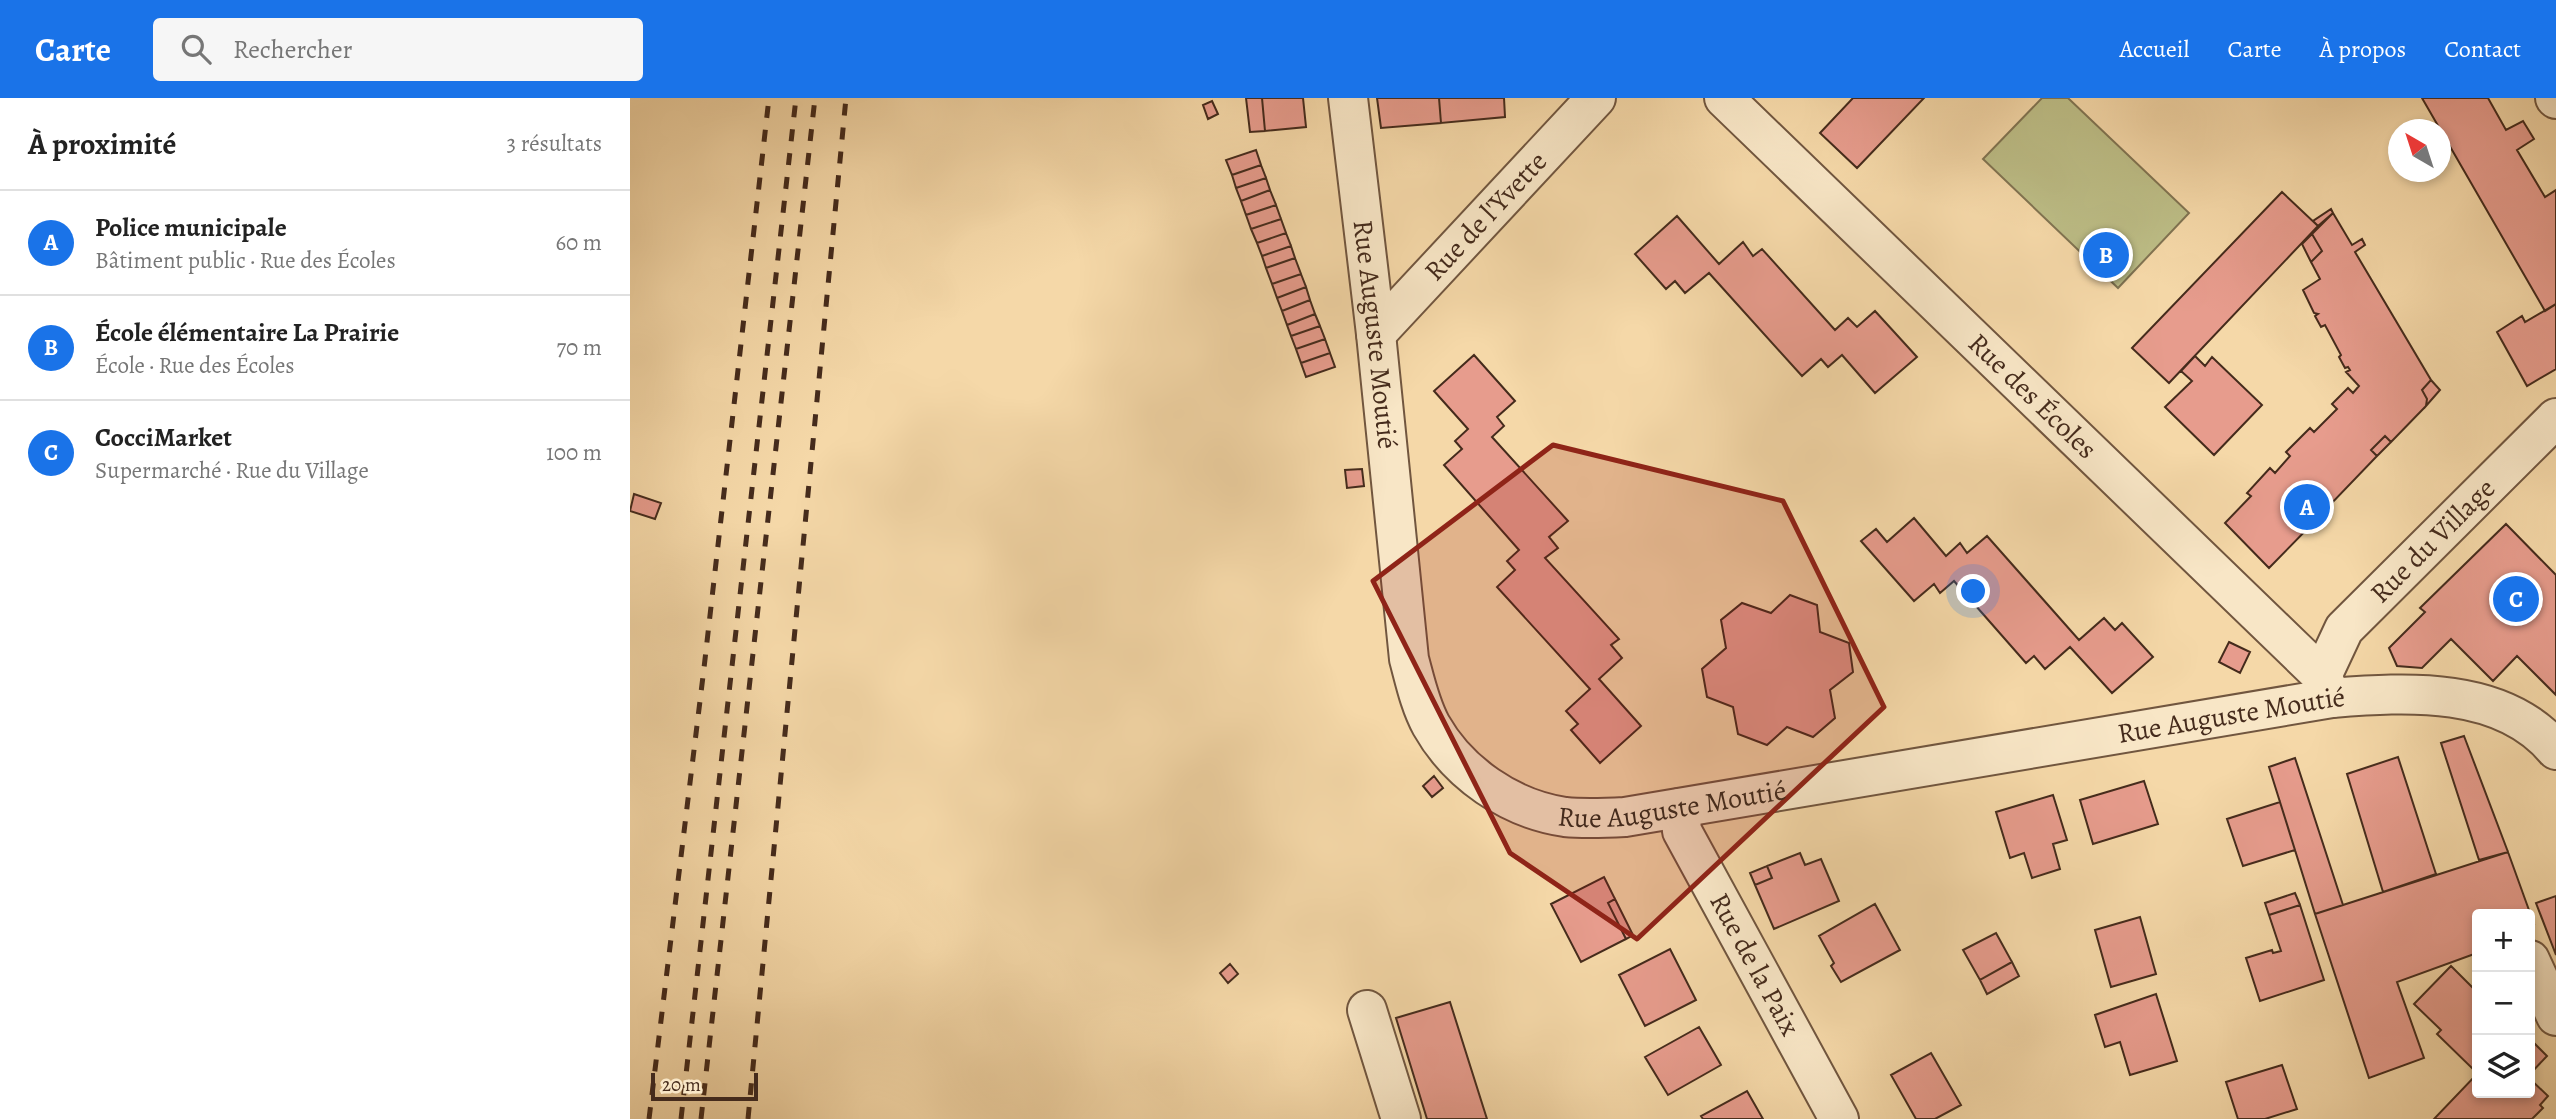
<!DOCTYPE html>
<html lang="fr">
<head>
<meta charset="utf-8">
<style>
  body { margin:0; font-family:Alegreya,serif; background:#f6f6f6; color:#222 }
  .controls { position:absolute; right:21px; bottom:21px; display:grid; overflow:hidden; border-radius:7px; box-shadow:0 4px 10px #0003 }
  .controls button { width:63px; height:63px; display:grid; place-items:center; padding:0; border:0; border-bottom:2px solid #e0e0e0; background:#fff; color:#222; font:35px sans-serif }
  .compass { position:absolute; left:1758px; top:21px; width:63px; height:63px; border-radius:50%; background:#fff; box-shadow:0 4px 10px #0003; rotate:321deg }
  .scale { position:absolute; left:21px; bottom:18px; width:107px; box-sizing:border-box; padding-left:7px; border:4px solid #452b1c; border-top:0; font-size:19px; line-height:24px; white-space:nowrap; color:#452b1c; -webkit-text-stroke:5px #f8e6c6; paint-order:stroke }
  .you { position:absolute; left:1344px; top:494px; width:24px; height:24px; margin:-18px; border:5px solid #fff; border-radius:50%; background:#1a73e8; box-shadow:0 0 0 10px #1a73e833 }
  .badge { display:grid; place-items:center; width:46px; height:46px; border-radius:50%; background:#1a73e8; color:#fff; font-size:23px; font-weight:700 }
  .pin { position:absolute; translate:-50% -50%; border:4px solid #fff; box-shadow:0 2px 7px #0006 }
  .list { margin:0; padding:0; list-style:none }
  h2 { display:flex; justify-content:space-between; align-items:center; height:91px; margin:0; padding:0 28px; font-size:30px }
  h2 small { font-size:23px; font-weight:400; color:#767676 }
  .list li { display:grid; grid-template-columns:46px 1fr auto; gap:21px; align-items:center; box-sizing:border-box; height:105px; padding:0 28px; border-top:2px solid #e0e0e0 }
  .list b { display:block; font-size:26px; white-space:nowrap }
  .list p { margin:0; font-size:23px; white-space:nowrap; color:#767676 }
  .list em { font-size:23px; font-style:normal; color:#767676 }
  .icon { flex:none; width:38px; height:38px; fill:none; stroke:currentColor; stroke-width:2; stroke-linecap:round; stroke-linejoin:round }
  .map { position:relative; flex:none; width:1926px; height:1021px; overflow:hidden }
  header { display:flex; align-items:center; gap:42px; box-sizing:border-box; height:98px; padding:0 35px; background:#1a73e8; color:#fff }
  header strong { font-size:33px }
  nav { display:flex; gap:38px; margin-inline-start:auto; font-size:24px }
  .search { width:490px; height:63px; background:#f6f6f6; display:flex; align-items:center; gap:18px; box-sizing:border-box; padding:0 24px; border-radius:7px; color:#767676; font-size:26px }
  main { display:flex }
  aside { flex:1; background:#fff }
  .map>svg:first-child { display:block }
  .green { fill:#bdbe87; stroke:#817452; stroke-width:2 }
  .building { fill:#e79c8d; stroke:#452b1c; stroke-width:2 }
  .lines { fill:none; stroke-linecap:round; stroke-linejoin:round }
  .minor-casing { stroke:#71563f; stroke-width:42 }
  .minor { stroke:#f8e6c6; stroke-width:38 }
  .rail { stroke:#452b1c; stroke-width:5; stroke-dasharray:12 12; stroke-linecap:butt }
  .marked { fill:#8f2418; fill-opacity:0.2; stroke:#8f2418; stroke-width:5; stroke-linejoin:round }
  .labels { text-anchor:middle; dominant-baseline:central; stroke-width:5; stroke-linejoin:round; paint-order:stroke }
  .street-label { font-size:28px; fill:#452b1c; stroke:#f8e6c6 }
</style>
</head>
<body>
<header>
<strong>Carte</strong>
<div class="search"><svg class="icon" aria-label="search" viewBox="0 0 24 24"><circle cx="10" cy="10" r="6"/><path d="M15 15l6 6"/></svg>Rechercher</div>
<nav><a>Accueil</a><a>Carte</a><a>À propos</a><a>Contact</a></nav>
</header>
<main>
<aside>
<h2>À proximité<small>3 résultats</small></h2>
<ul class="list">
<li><span class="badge">A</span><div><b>Police municipale</b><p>Bâtiment public · Rue des Écoles</p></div><em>60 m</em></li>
<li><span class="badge">B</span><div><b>École élémentaire La Prairie</b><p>École · Rue des Écoles</p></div><em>70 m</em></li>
<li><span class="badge">C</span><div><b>CocciMarket</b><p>Supermarché · Rue du Village</p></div><em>100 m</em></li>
</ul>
</aside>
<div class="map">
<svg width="1926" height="1021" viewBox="0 0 1926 1021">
  <rect width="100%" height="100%" fill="#f5d8a8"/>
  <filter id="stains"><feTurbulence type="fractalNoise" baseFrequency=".00286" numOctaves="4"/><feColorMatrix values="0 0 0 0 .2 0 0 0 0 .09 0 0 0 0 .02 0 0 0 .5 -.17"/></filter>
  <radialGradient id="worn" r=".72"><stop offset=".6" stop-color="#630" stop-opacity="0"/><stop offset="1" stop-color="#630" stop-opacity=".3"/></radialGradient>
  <path class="green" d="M 1412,0 L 1438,0 L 1559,115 L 1488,190 L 1353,61 Z"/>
  <path class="building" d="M 616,0 L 632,0 L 635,33 L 620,34 Z
    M 632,0 L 673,0 L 676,29 L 635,33 Z
    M 747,0 L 809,0 L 811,25 L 751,30 Z
    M 809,0 L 874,0 L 875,19 L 811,25 Z
    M 1223,0 L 1294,0 L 1227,70 L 1190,35 Z
    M 1792,0 L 1858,0 L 1876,32 L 1893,23 L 1904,41 L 1887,52 L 1915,99 L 1926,92 L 1926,206 L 1915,213 Z
    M 582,3 L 588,16 L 578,21 L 573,7 Z
    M 626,52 L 631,67 L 602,77 L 596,62 Z
    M 631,67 L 636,80 L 606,90 L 602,77 Z
    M 636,80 L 640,92 L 611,103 L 606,90 Z
    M 640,92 L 646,107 L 616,117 L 611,103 Z
    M 1652,94 L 1688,128 L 1539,285 L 1502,250 Z
    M 646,107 L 651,121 L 621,131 L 616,117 Z
    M 1701,111 L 1703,115 L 1688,128 L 1683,123 Z
    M 1703,115 L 1722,147 L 1732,141 L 1735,147 L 1725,154 L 1801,282 L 1792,292 L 1797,301 L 1796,308 L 1761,344 L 1755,338 L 1741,352 L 1747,358 L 1699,408 L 1695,405 L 1682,418 L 1686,422 L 1639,470 L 1595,425 L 1621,398 L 1617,395 L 1640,370 L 1645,375 L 1660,358 L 1656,354 L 1680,330 L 1684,334 L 1707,311 L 1702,306 L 1718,290 L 1723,295 L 1729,288 L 1716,274 L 1720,272 L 1718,269 L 1715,270 L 1709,259 L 1711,257 L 1695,227 L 1691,229 L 1685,218 L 1688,216 L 1684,215 L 1673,192 L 1690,181 L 1681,164 L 1692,153 L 1682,136 Z
    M 1047,118 L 1089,166 L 1113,144 L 1123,158 L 1132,151 L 1205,232 L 1218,220 L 1227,229 L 1245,213 L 1287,259 L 1245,295 L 1212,257 L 1198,269 L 1191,261 L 1172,278 L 1079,175 L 1055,195 L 1045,183 L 1036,191 L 1005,156 Z
    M 651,121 L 656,135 L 627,145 L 621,131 Z
    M 656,135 L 661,148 L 632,158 L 627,145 Z
    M 1682,136 L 1692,153 L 1681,164 L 1672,146 Z
    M 661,148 L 665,160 L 636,170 L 632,158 Z
    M 665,160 L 671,176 L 642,186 L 636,170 Z
    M 671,176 L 676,189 L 647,200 L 642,186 Z
    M 676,189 L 680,202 L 652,213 L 647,200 Z
    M 680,202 L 685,216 L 657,227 L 652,213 Z
    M 1926,206 L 1926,271 L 1897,288 L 1867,234 L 1892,218 L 1895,224 Z
    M 685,216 L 690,228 L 661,238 L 657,227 Z
    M 690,228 L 695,241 L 666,251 L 661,238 Z
    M 695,241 L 700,255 L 671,265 L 666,251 Z
    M 700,255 L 705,269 L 676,279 L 671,265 Z
    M 844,257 L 885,303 L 867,319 L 874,328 L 862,339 L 938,423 L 919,439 L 928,450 L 915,460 L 989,541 L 981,547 L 992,560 L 969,581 L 1011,628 L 970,665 L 941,632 L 948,626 L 936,613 L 960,591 L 867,489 L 885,472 L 877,463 L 889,452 L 814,367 L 832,351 L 825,343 L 838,331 L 804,293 Z
    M 1565,258 L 1575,268 L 1582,259 L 1632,307 L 1584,357 L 1535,309 L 1562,283 L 1551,273 Z
    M 1801,282 L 1810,292 L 1796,308 L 1797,301 L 1792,292 Z
    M 1755,338 L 1761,344 L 1747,358 L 1741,352 Z
    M 732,371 L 734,388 L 717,390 L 715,372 Z
    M 4,396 L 31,405 L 25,421 L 0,413 Z
    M 1695,405 L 1699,408 L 1686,422 L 1682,418 Z
    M 1284,420 L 1316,458 L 1330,445 L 1337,455 L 1357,438 L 1449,542 L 1474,520 L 1485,532 L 1492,525 L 1523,559 L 1482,595 L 1440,549 L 1415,571 L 1404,558 L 1396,565 L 1324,483 L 1310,495 L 1304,486 L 1284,503 L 1231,443 L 1246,431 L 1257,444 Z
    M 1876,426 L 1926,477 L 1926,597 L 1887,558 L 1863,583 L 1821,541 L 1792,570 L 1767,568 L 1759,550 L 1795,514 L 1790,510 Z
    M 1160,497 L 1187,507 L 1190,534 L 1219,545 L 1223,574 L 1200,592 L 1205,620 L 1183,639 L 1157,629 L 1137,647 L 1108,636 L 1103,609 L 1077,599 L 1072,571 L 1096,550 L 1091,522 L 1112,505 L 1141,515 Z
    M 1599,544 L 1620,554 L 1610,575 L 1589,564 Z
    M 1834,638 L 1878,754 L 1849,762 L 1811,645 Z
    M 1768,659 L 1806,776 L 1753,794 L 1717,676 Z
    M 1665,660 L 1713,807 L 1685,816 L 1639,669 Z
    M 804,678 L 813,690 L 802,699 L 793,688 Z
    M 1514,683 L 1528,726 L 1463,746 L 1450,702 Z
    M 1423,697 L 1437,742 L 1423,746 L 1430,771 L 1402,780 L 1394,755 L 1380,760 L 1366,714 Z
    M 1650,704 L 1665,752 L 1613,768 L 1597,721 Z
    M 1878,754 L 1904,826 L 1900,828 L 1900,816 L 1847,816 L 1847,855 L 1767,884 L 1794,960 L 1739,980 L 1685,816 Z
    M 1170,755 L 1175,767 L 1191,761 L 1209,803 L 1144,831 L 1125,787 L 1142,780 L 1137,768 Z
    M 1137,768 L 1142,780 L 1125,787 L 1120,775 Z
    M 974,779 L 985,801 L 978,805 L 996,841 L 951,864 L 921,806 Z
    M 1665,795 L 1670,807 L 1639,817 L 1635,805 Z
    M 1926,798 L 1926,857 L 1906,805 Z
    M 985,801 L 1003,837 L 996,841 L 978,805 Z
    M 1245,806 L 1270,852 L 1211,884 L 1201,868 L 1204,865 L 1189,838 Z
    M 1670,807 L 1694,882 L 1630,903 L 1616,860 L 1642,852 L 1643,855 L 1651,853 L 1639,817 Z
    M 1510,819 L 1526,876 L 1481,889 L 1465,832 Z
    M 1366,835 L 1382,864 L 1350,882 L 1333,852 Z
    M 1040,851 L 1066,902 L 1015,928 L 989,877 Z
    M 1382,864 L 1389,878 L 1357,896 L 1350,882 Z
    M 600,866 L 608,876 L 598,885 L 590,875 Z
    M 1821,868 L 1847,894 L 1847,975 L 1807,936 L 1811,932 L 1784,906 Z
    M 1526,896 L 1547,963 L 1500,977 L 1490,944 L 1475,949 L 1465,917 Z
    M 820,904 L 857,1021 L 797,1021 L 766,920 Z
    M 1069,929 L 1091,967 L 1038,997 L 1015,959 Z
    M 1900,941 L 1917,958 L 1900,976 Z
    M 1301,955 L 1331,1007 L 1305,1021 L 1286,1021 L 1261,977 Z
    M 1652,967 L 1667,1011 L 1635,1021 L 1608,1021 L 1596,984 Z
    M 1847,976 L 1847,995 L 1900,995 L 1900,981 L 1918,998 L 1910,1007 L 1913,1010 L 1902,1021 L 1804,1021 Z
    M 1117,993 L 1133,1021 L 1073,1021 L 1071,1018 Z"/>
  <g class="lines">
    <g class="minor-casing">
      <g id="minor">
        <path id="s1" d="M 718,0 L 746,236 L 779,561 C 785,583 790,607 801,627 C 828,675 880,711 935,719 C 955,721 975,720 995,719 L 1702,600 C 1777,594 1873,588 1926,652"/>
        <path id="s2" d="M 1094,0 L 1692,578 L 1702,600"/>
        <path d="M 1925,0 L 1926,1"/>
        <path id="s3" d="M 746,236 L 966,0"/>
        <path id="s4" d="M 1692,578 L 1714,531 L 1926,320"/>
        <path id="s5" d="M 1050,710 L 1052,733 L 1209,1021"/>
        <path d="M 1900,862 L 1926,918"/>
        <path d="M 737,912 L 771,1021"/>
      </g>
    </g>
    <use href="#minor" class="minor"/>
    <path class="rail" d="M 19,1021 L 74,570 L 139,0
      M 51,1021 L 166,0
      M 71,1021 L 185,0
      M 118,1021 L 216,0"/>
  </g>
  <path class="marked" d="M 923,347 L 1153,403 L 1254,609 L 1007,841 L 880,755 L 743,483 Z"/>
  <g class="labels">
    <g class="street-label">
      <text stroke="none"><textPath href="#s3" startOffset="161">Rue de l'Yvette</textPath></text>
      <text stroke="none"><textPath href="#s1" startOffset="238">Rue Auguste Moutié</textPath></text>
      <text stroke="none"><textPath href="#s2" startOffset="429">Rue des Écoles</textPath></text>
      <text stroke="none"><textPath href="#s4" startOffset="177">Rue du Village</textPath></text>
      <text stroke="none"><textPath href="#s1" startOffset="1477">Rue Auguste Moutié</textPath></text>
      <text stroke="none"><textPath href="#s1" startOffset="910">Rue Auguste Moutié</textPath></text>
      <text stroke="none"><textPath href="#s5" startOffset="175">Rue de la Paix</textPath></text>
    </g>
  </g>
  <rect width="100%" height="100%" filter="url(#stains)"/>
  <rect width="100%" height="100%" fill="url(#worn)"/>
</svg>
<div class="controls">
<button>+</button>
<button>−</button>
<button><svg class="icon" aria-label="layers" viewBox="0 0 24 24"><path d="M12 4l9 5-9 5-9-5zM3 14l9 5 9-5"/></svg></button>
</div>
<svg class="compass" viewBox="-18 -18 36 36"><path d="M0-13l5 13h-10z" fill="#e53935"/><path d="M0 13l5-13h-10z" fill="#767676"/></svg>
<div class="scale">20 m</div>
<div class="you"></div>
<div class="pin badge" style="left:1677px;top:409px">A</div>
<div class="pin badge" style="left:1476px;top:157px">B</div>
<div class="pin badge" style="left:1886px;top:501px">C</div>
</div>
</main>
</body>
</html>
